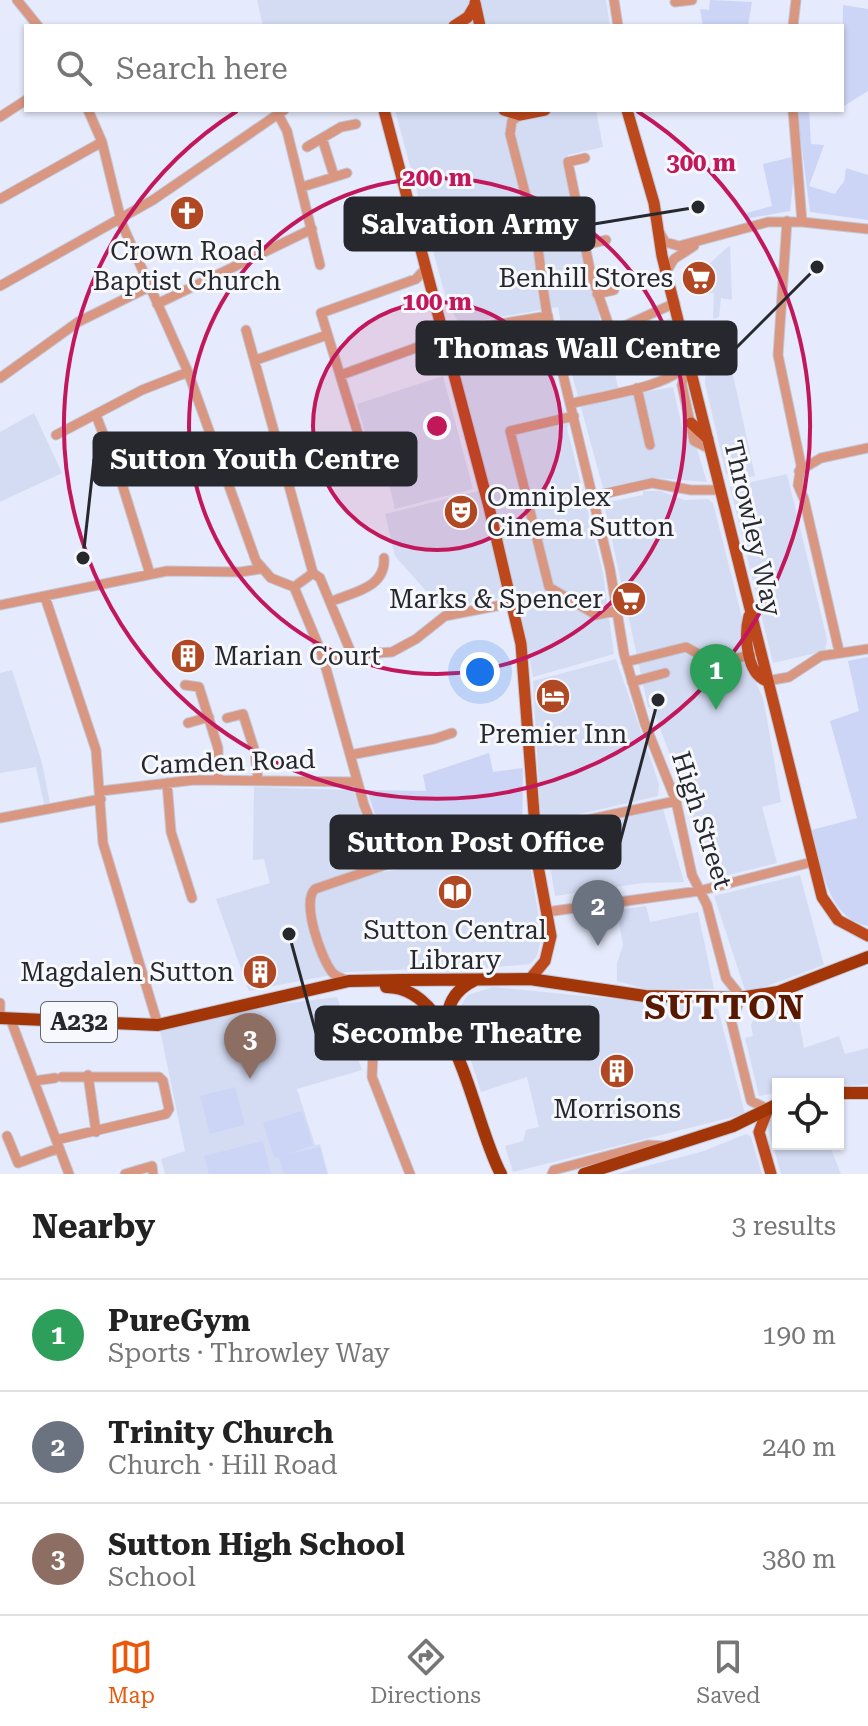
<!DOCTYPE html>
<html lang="en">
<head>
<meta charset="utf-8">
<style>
  body { margin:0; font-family:"Roboto Serif",serif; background:#f2f2f2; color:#222 }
  .controls { position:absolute; right:24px; bottom:24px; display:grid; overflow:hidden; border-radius:0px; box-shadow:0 2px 6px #0004 }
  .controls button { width:72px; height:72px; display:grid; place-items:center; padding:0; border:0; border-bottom:2px solid #e0e0e0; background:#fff; color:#222; font:40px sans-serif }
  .you { position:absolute; left:480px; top:672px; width:28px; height:28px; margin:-20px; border:6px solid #fff; border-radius:50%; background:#1a73e8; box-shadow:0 0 0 12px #1a73e833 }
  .badge { display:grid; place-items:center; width:52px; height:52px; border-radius:50%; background:#ea580c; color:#fff; font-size:26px; font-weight:700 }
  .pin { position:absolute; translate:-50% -66px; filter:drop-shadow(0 2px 4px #0008) }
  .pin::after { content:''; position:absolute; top:42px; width:28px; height:24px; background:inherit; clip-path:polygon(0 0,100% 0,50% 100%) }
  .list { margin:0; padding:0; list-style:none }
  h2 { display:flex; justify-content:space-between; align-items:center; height:104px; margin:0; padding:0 32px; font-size:34px }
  h2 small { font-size:26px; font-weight:400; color:#767676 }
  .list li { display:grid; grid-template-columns:52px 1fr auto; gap:24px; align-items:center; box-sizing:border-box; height:112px; padding:0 32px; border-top:2px solid #e0e0e0 }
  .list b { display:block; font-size:30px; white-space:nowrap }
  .list p { margin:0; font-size:26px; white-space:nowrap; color:#767676 }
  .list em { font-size:26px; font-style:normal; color:#767676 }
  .icon { flex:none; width:44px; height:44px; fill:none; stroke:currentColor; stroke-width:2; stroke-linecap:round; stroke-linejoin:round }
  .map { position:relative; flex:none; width:868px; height:1174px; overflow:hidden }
  .search { position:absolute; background:#fff; box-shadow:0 2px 6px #0004; left:24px; right:24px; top:24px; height:88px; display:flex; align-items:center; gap:20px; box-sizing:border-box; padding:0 28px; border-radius:0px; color:#767676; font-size:30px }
  .sheet { height:440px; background:#fff }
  nav { display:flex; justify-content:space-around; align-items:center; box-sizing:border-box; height:112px; border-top:2px solid #e0e0e0; background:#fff; font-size:22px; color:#767676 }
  nav a { display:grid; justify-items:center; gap:4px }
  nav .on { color:#ea580c }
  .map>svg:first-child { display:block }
  .built { fill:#d4dcf4 }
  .green { fill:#ccd5f5 }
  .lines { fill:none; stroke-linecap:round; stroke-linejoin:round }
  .minor-casing { stroke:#c3c7d7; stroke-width:11 }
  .major-casing { stroke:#c3c7d7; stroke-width:13 }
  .highway-casing { stroke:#c3c7d7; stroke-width:14 }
  .minor { stroke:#d99782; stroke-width:9 }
  .major { stroke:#bd481c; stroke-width:11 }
  .highway { stroke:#a33608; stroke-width:12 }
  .ring { fill:none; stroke:#c2185b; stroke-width:4 }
  .labels { text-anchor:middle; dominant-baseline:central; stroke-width:6; stroke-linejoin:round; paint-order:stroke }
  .shield { fill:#f7f8fc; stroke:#65666c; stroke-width:2 }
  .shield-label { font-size:24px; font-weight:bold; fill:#26282e }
  .poi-label { font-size:26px; fill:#26282e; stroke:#f7f8fc }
  .street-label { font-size:26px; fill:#26282e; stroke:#f7f8fc }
  .district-label { font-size:34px; font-weight:bold; letter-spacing:2px; fill:#591901; stroke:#f7f8fc }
  .centre { fill:#c2185b; stroke:#f7f8fc; stroke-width:4 }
  .ring-label { font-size:24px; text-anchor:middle; font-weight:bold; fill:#c2185b; stroke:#f7f8fc; stroke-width:6; stroke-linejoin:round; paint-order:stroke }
  .leader { fill:none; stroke:#26282e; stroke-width:3 }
  .callout-dot { fill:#26282e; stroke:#f7f8fc; stroke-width:3 }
  .callout { fill:#26282e; stroke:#26282e; stroke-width:3 }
  .callout-label { font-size:28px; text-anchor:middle; font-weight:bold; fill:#fff }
</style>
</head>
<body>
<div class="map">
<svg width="868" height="1174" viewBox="0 0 868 1174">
  <rect width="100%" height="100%" fill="#e5eafc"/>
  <path class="built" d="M 257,0 L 606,0 L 610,26 L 263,26 Z
    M 395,110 L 596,110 L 603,147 L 568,155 L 568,161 L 597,294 L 600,325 L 563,336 L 558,307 L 460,324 L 448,306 Z
    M 730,245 L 732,300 L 721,298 L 719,317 L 713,319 L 714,293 L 707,293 L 689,282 Z
    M 671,318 L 684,361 L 680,370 L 665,377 L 659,356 L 613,365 L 620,396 L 673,387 L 683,431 L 696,446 L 707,482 L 657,478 L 603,488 L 567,356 Z
    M 542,319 L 546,322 L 559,401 L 570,421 L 567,428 L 603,573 L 614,654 L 533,677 L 517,595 L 441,608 L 395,556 L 385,514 L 486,489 L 452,335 Z
    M 720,334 L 732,335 L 733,359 L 730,361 L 755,476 L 732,481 L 730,474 L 726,474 L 705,383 L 706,372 L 717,362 Z
    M 443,376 L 473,489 L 395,509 L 384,463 L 374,466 L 357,404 Z
    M 34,413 L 62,473 L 0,502 L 0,432 Z
    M 787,474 L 827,639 L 825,651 L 773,663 L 730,487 Z
    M 643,491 L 660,491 L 684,500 L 708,499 L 713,503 L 744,625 L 753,676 L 763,698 L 769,730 L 781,802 L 762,807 L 777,863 L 712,879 L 700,835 L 652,707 L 648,707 L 604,503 L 643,495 Z
    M 616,659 L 659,784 L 658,796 L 541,823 L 533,681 Z
    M 12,670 L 42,763 L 50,803 L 44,804 L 36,767 L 0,773 L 0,673 Z
    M 254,787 L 353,790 L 382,872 L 527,848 L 542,935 L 537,956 L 530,964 L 444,972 L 418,969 L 346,972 L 249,991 L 216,899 L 270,883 L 264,859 L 253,860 Z
    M 663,809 L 684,882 L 643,883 L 555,896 L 546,842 L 553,835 Z
    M 800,875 L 824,965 L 759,989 L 745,990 L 714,896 Z
    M 646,906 L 650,922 L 698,912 L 714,989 L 645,989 L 617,981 L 617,963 L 623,945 L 617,910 Z
    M 493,987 L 718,1009 L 745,1114 L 513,1172 L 505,1146 L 523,1141 L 526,1130 L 539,1127 L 527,1077 L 481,1092 L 456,1013 L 468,995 Z
    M 337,997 L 362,1070 L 297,1089 L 315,1145 L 320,1144 L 328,1174 L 165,1174 L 161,1159 L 185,1151 L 160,1030 L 260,1007 Z
    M 796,1005 L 804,1048 L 839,1036 L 845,1054 L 868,1048 L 868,1084 L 848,1086 L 838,1078 L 813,1084 L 778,1084 L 778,1092 L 759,1096 L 745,1038 L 753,1036 L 751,1025 L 755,1016 Z
    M 778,1118 L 778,1144 L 829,1144 L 841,1174 L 781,1174 L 766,1121 Z
    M 746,1134 L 751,1137 L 762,1174 L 616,1174 L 704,1151 Z"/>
  <path class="green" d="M 710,0 L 752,2 L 748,26 L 703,26 L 700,9 L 709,10 Z
    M 843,5 L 868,9 L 868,91 L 842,107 Z
    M 797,110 L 809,110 L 811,144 L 824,145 L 809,186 L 835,194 C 845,177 843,191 846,168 L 868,175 L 868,220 L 810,212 Z
    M 796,156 L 790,211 L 745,219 L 743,214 L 772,206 L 763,164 Z
    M 868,657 L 868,926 C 827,918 821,865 812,830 L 857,818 L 830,721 L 859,711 L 848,661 Z
    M 489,753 L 493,772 L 523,768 L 522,837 L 420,854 L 393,857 L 388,854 L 367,790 L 426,791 L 423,775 Z
    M 235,1087 L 245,1125 L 210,1134 L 200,1096 Z
    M 302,1111 L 313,1145 L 289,1154 L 320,1147 L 327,1174 L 283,1174 L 279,1157 L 274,1158 L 263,1123 Z
    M 263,1141 L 271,1174 L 209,1174 L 204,1156 Z"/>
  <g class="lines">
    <g class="minor-casing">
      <path id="minor" d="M 17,0 L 38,26
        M 614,0 L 618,26
        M 675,2 L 692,0
        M 793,26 L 796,0
        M 88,110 L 102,142 L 122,224 L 188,372 L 256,561 L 271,578 L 294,587 L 322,654 L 364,805 L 388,864
        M 793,110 L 802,222
        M 278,114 L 287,131 L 320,265
        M 520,115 L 512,121 L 510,134 C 519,170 529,206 537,243 C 542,268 544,328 559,345 L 558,354 L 610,569 L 624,654 L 645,724 L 676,801 L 692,875 L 707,905 L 726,978 L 738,993 L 739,1003 L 731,1020 L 751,1101 L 768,1109
        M 0,117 L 26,100
        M 323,141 L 334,176
        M 307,147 L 341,127 L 356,124
        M 585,158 L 568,162 L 590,270 L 611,332
        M 302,187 L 347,173
        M 0,199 L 102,142
        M 787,221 L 778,355 L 801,465 L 798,485 L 804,499 L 839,651
        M 660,233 L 665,242 L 679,246 L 768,222 L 802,222 L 868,229
        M 585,245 L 606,240
        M 668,269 L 674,259 L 694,246
        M 0,286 L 153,200 L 284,110
        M 597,294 L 614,290
        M 157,304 L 312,229
        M 438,325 L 463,330 L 548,316
        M 246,330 L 313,573 L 320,578 L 352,655
        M 559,345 L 611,332 L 675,303
        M 256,360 L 327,335
        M 685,369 L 682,385 L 694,441 L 710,449
        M 692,370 L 714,365
        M 341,375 L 432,342
        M 0,378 L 78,322 L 149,287
        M 637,388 L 650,445
        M 570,404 C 600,396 674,387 690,361
        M 96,415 L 122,484 L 150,574
        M 574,416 L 510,431 L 549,587 L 596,615 L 615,611
        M 56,435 L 142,390 L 188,372
        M 363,450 L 321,313 L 416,279 L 425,269
        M 799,471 L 821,458 L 868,448
        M 603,494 L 652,483 L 691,490 L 720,490
        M 294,587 L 313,573
        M 45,597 L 96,750 L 103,843 L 158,1025
        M 330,602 C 353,592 386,588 384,558
        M 0,605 L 167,571 L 240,572 L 260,569
        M 322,657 L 392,652 L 416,639 L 445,616 L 512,603
        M 626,662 L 686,647 L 715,663 L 751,655
        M 767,681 L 789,677 L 821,656 L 868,649
        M 632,682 L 665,673
        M 185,685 L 199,687 L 218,748 L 218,780
        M 227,718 L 243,714 L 255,752 L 258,780
        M 188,723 L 209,717
        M 350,755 L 434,739 L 452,733
        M 167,783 L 171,832 L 192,898
        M 101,791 L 194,780 L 357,782
        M 0,818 L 101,799
        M 535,831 L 676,801
        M 546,912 L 699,891 L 812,862
        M 349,981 C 343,979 336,977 332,972 C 321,958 301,902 315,889 L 388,864 L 535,844
        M 0,1003 L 0,1018
        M 10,1018 L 69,1174
        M366 1044a9 9 0 1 1 18 0a9 9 0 1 1-18 0Z
        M 373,1053 L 372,1077 L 410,1174
        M 88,1075 L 96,1132
        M 34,1081 L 55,1078
        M 7,1136 L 18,1163 L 59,1148
        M 56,1140 L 166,1114 L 169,1109 L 163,1081 L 159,1077 L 62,1077
        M 125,1174 L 152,1166 L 153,1174
        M 552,1174 L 554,1170 L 648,1145 L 666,1146"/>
    </g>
    <g class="major-casing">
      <path id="major" d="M 475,3 L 480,26
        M 454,26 L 468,17 L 475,5
        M 384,110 L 489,507 L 521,644 L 538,866 L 551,936 L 545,961 L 530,979
        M 504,110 L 520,115 L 545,110
        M 627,110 L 654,203 L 662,256 L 822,897 L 838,920 L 868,936
        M 691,423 L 708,439
        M 749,616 C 744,635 746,674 767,681
        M 768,1109 L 759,1132 L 771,1174"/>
    </g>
    <g class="highway-casing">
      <path id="highway" d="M 386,987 C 457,986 473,1124 501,1174
        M 0,1018 L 158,1025 L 349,981 L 403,980 L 530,979 L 645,996 L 739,998 L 778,992 L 868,957
        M 446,1030 C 447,1006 452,991 475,980
        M 838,1093 L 868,1093
        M 584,1174 L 733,1126 L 778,1104"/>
    </g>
    <use href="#minor" class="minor"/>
    <use href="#major" class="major"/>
    <use href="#highway" class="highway"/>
  </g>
  <circle cx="437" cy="426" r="124" fill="#c2185b" fill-opacity=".12"/>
  <g class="ring">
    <circle cx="437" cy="426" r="124"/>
    <circle cx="437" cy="426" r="248"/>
    <path d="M637 111A373 373 0 1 1 237 111"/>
  </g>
  <defs>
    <g id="church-disc" transform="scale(1.8)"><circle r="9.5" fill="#af4823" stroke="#f7f8fc"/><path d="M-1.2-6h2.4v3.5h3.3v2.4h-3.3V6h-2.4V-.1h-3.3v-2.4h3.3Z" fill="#fff"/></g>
    <g id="supermarket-disc" transform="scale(1.8)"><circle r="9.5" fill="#af4823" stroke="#f7f8fc"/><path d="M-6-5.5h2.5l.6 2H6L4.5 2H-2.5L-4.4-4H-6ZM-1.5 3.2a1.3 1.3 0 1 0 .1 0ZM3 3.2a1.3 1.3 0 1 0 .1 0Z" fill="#fff"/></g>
    <g id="theatre-disc" transform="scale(1.8)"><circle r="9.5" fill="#af4823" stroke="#f7f8fc"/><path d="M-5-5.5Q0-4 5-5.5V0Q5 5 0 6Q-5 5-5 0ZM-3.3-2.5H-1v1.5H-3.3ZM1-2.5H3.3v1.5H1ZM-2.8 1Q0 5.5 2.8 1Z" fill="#fff"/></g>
    <g id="building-disc" transform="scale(1.8)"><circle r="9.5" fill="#af4823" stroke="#f7f8fc"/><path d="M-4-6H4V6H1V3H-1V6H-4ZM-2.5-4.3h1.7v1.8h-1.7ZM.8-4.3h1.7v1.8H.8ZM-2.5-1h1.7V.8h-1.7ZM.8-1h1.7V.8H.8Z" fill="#fff"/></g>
    <g id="hotel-disc" transform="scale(1.8)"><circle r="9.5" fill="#af4823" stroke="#f7f8fc"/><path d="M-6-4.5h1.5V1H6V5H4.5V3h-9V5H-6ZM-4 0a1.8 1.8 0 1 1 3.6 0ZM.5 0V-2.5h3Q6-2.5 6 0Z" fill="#fff"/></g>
    <g id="library-disc" transform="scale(1.8)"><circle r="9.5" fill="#af4823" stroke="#f7f8fc"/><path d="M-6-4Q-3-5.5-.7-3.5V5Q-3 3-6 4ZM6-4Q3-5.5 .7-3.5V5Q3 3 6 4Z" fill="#fff"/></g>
  </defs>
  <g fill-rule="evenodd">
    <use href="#church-disc" x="187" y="213"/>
    <use href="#supermarket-disc" x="699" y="278"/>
    <use href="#theatre-disc" x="461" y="512"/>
    <use href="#supermarket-disc" x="629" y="599"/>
    <use href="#building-disc" x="188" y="656"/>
    <use href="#hotel-disc" x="553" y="696"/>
    <use href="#library-disc" x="455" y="892"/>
    <use href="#building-disc" x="260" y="972"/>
    <use href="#building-disc" x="617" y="1071"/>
  </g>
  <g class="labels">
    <rect class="shield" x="41" y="1002" width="76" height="40" rx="6"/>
    <g class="shield-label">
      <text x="79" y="1022">A232</text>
    </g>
    <g class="poi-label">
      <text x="187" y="251">Crown Road<tspan x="187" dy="30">Baptist Church</tspan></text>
      <text x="673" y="278" text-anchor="end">Benhill Stores</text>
      <text x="487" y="497" text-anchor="start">Omniplex<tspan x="487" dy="30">Cinema Sutton</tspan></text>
      <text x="603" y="599" text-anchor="end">Marks &amp; Spencer</text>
      <text x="214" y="656" text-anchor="start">Marian Court</text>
      <text x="553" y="734">Premier Inn</text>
      <text x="455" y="930">Sutton Central<tspan x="455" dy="30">Library</tspan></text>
      <text x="234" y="972" text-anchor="end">Magdalen Sutton</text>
      <text x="617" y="1109">Morrisons</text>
    </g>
    <g class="street-label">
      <text transform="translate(753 528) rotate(77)">Throwley Way</text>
      <text transform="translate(228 762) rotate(-2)">Camden Road</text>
      <text transform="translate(702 820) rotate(72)">High Street</text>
    </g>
    <g class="district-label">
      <text x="725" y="1007">SUTTON</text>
    </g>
  </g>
  <circle cx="437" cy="426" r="12" class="centre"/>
  <g class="ring-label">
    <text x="701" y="171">300 m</text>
    <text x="437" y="186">200 m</text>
    <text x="437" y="310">100 m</text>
  </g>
  <path class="leader" d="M698 207L594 224M817 267L736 348M83 558L94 459M658 700L620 842M289 934L316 1033"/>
  <g class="callout-dot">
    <circle cx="698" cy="207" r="8"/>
    <circle cx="817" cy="267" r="8"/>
    <circle cx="83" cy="558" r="8"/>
    <circle cx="658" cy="700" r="8"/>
    <circle cx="289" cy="934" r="8"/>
  </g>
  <g class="callout">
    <rect x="345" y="198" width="249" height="52" rx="8"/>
    <rect x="417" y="322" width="319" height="52" rx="8"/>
    <rect x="94" y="433" width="322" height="52" rx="8"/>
    <rect x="331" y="816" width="289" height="52" rx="8"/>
    <rect x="316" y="1007" width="282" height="52" rx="8"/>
  </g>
  <g class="callout-label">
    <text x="470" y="234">Salvation Army</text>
    <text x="577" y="358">Thomas Wall Centre</text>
    <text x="255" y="469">Sutton Youth Centre</text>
    <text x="476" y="852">Sutton Post Office</text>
    <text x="457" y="1043">Secombe Theatre</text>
  </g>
</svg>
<div class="controls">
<button><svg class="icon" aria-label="locate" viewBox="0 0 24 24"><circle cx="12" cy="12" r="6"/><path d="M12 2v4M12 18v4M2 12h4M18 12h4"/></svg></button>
</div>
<div class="you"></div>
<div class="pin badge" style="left:716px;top:710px;background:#2e9e5b">1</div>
<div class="pin badge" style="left:598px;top:946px;background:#6b7280">2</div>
<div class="pin badge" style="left:250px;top:1079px;background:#8d6e63">3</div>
<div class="search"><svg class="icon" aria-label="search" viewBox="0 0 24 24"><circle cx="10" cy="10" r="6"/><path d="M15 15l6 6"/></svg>Search here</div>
</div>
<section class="sheet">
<h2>Nearby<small>3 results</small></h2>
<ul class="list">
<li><span class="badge" style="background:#2e9e5b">1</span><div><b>PureGym</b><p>Sports · Throwley Way</p></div><em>190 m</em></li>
<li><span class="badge" style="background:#6b7280">2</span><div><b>Trinity Church</b><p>Church · Hill Road</p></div><em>240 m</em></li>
<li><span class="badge" style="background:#8d6e63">3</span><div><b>Sutton High School</b><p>School</p></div><em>380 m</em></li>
</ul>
</section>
<nav>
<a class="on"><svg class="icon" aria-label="map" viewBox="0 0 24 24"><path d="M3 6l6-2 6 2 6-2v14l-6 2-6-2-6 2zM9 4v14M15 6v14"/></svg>Map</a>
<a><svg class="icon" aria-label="directions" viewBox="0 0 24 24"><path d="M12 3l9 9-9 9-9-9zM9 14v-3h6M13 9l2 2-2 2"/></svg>Directions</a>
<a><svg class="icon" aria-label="saved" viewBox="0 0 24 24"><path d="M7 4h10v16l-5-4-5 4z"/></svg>Saved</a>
</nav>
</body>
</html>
